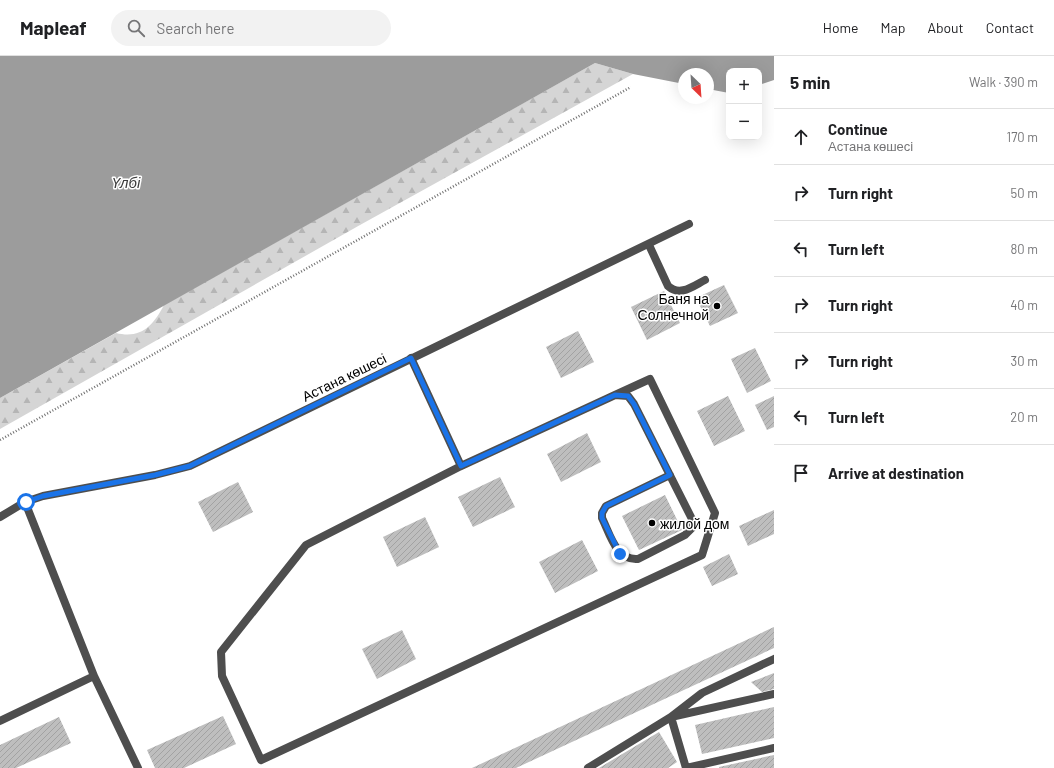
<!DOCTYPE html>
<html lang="en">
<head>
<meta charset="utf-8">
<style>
  body { margin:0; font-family:Barlow,sans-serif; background:#f2f2f2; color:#202124 }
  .controls { position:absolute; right:12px; top:12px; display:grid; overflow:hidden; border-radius:8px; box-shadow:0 4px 16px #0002 }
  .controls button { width:36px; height:36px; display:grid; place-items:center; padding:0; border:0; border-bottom:1px solid #e0e0e0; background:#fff; color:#202124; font:20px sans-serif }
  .compass { position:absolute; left:678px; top:12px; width:36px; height:36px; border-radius:50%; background:#fff; box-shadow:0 4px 16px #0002; rotate:155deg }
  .stop { position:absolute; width:12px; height:12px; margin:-9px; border:3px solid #1a73e8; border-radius:50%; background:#fff }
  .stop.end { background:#1a73e8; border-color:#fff; box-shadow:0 1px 4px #0008 }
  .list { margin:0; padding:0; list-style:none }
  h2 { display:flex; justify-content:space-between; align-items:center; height:52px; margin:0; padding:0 16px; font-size:17px }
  h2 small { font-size:13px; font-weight:400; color:#757577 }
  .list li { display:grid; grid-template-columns:26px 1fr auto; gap:12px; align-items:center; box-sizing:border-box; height:56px; padding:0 16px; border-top:1px solid #e0e0e0 }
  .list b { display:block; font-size:15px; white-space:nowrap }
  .list p { margin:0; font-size:13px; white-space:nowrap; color:#757577 }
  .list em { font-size:13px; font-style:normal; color:#757577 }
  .icon { flex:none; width:22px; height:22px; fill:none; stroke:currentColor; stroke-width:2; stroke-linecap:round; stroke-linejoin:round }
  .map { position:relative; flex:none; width:774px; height:712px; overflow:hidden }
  header { display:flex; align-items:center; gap:24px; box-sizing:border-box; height:56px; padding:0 20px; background:#fff; border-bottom:1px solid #e0e0e0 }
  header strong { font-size:19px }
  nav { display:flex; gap:22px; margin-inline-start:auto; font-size:14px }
  .search { width:280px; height:36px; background:#f2f2f2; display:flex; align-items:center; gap:10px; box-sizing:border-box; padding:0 14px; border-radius:22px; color:#757577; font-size:15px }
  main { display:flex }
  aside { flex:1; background:#fff }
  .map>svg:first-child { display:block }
  .forest { fill:url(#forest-firs) }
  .water { fill:#9c9c9c }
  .building { fill:url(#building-hatch) }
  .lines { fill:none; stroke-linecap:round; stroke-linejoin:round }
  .path { stroke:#707070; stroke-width:2.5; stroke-dasharray:1 2; stroke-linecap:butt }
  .lane { stroke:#4e4e4e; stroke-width:8 }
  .street { stroke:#4e4e4e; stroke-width:8 }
  .route { stroke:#1a73e8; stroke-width:5 }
  .poi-dot { fill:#000; stroke:#fff; stroke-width:1.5 }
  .labels { text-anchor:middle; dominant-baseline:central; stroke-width:3; stroke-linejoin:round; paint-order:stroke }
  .poi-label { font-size:14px; fill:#000; stroke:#fff; text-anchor:end }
  .street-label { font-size:14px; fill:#000; stroke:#fff }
  .water-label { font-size:15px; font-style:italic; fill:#3d3d3d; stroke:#fff }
</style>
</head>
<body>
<header>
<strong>Mapleaf</strong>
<div class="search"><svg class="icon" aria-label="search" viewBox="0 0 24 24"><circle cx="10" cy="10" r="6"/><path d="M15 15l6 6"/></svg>Search here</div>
<nav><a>Home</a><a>Map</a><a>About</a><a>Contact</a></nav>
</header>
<main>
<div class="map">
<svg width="774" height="712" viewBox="0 0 774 712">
  <defs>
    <pattern id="forest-firs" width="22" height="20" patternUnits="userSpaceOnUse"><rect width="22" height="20" fill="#d5d5d5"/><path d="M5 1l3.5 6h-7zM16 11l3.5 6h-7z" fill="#b5b5b5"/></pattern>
    <pattern id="building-hatch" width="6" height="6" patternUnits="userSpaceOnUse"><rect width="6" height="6" fill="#bebebe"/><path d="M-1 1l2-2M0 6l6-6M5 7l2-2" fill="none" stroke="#a2a2a2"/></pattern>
  </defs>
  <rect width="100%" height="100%" fill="#fff"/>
  <path class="forest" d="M 595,7 L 633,18 L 360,169 L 0,373 L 0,342 L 116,277 C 141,283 153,270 164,249 Z"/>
  <path class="water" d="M 0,0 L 774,0 L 774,24 L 759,29 L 759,15 L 729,15 L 729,37 L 708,33 L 708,18 L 684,18 L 684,28 L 633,18 L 595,7 L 0,342 Z"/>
  <path class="building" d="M 724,229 L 738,257 L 710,270 L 696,242 Z
    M 664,235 L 680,267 L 647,284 L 631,251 Z
    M 578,275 L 594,306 L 561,322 L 546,291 Z
    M 755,292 L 771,325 L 747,337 L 731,303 Z
    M 728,340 L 745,375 L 714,390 L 697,355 Z
    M 774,340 L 774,371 L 767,374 L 755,349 Z
    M 587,377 L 601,406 L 561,426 L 547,398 Z
    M 500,421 L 515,451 L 473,471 L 458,441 Z
    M 238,426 L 253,456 L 213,476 L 198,446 Z
    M 665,439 L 682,474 L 639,494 L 622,460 Z
    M 774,454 L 774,478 L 748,490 L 739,470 Z
    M 425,461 L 439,491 L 397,511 L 383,481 Z
    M 582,484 L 598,515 L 555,537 L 539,506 Z
    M 729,498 L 738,518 L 712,530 L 703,511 Z
    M 774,571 L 774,592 L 516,712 L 472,712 Z
    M 402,574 L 416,603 L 377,623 L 362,593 Z
    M 774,617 L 774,633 L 762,636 L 751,626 Z
    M 774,651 L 774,682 L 702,698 L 695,669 Z
    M 223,660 L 236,688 L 184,712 L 155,712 L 147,694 Z
    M 59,661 L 71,687 L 16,712 L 0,712 L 0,689 Z
    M 659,676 L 677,706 L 668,712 L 599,712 Z
    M 774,699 L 774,712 L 719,712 L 719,711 Z"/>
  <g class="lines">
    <path class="path" d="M 0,384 L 631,31"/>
    <path class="lane" d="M 649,189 L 668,230 C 680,241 693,230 705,224
      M 411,302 L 461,410
      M 615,339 L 650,323 L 715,457 L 702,499 L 261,704 L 222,620 L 221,596 L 306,489 L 461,410 L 615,339 L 628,340 L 634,348 L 693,465 L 692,472 L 685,479 L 638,503 C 616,505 610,478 602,462 L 602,457 L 606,450 L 670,419
      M 25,446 L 94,620 L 138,712
      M 0,665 L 94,620
      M 588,712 L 671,661 L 702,637 L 774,603
      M 686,712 L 671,661 L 774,638
      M 686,712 L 774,692"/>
    <path class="street" d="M 0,461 L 25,446 L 43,440 L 155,419 L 190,410 L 689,168"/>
  </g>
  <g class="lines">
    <path class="route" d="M 26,446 L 43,440 L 155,419 L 190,410 L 411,302 L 461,410 L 615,339 L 628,340 L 634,348 L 670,419 L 606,450 L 602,457 L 602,462 L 620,498"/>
  </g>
  <g class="poi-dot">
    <circle cx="717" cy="250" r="4"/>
    <circle cx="652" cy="467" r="4"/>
  </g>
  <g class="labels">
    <g class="poi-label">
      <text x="709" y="242">Баня на<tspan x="709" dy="16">Солнечной</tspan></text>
      <text x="660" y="467" text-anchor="start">жилой дом</text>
    </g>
    <g class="street-label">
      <text transform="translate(344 321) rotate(-26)">Астана көшесі</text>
    </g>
    <g class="water-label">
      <text x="126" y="126">Үлбі</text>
    </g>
  </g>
</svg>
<div class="controls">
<button>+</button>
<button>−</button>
</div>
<svg class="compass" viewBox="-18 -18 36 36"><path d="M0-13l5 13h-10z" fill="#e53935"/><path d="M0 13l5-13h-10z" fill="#757577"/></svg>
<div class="stop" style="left:26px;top:446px"></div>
<div class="stop end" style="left:620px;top:498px"></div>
</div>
<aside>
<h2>5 min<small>Walk · 390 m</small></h2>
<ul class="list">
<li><svg class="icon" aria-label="ahead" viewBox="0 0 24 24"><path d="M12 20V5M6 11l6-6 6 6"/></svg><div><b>Continue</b><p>Астана көшесі</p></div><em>170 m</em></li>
<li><svg class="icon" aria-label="right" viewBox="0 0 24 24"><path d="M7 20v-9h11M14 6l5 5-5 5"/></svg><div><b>Turn right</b></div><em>50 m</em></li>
<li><svg class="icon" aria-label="left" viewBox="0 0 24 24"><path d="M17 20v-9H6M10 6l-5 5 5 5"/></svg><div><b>Turn left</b></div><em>80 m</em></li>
<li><svg class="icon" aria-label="right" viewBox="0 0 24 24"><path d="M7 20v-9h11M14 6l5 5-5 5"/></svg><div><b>Turn right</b></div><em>40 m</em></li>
<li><svg class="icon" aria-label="right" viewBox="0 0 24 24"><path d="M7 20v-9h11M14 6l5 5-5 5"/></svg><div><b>Turn right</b></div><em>30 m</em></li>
<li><svg class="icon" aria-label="left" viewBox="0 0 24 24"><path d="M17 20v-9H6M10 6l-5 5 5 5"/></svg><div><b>Turn left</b></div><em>20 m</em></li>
<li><svg class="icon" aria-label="arrive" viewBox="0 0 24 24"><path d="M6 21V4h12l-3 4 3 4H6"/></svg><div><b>Arrive at destination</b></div></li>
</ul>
</aside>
</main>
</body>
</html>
